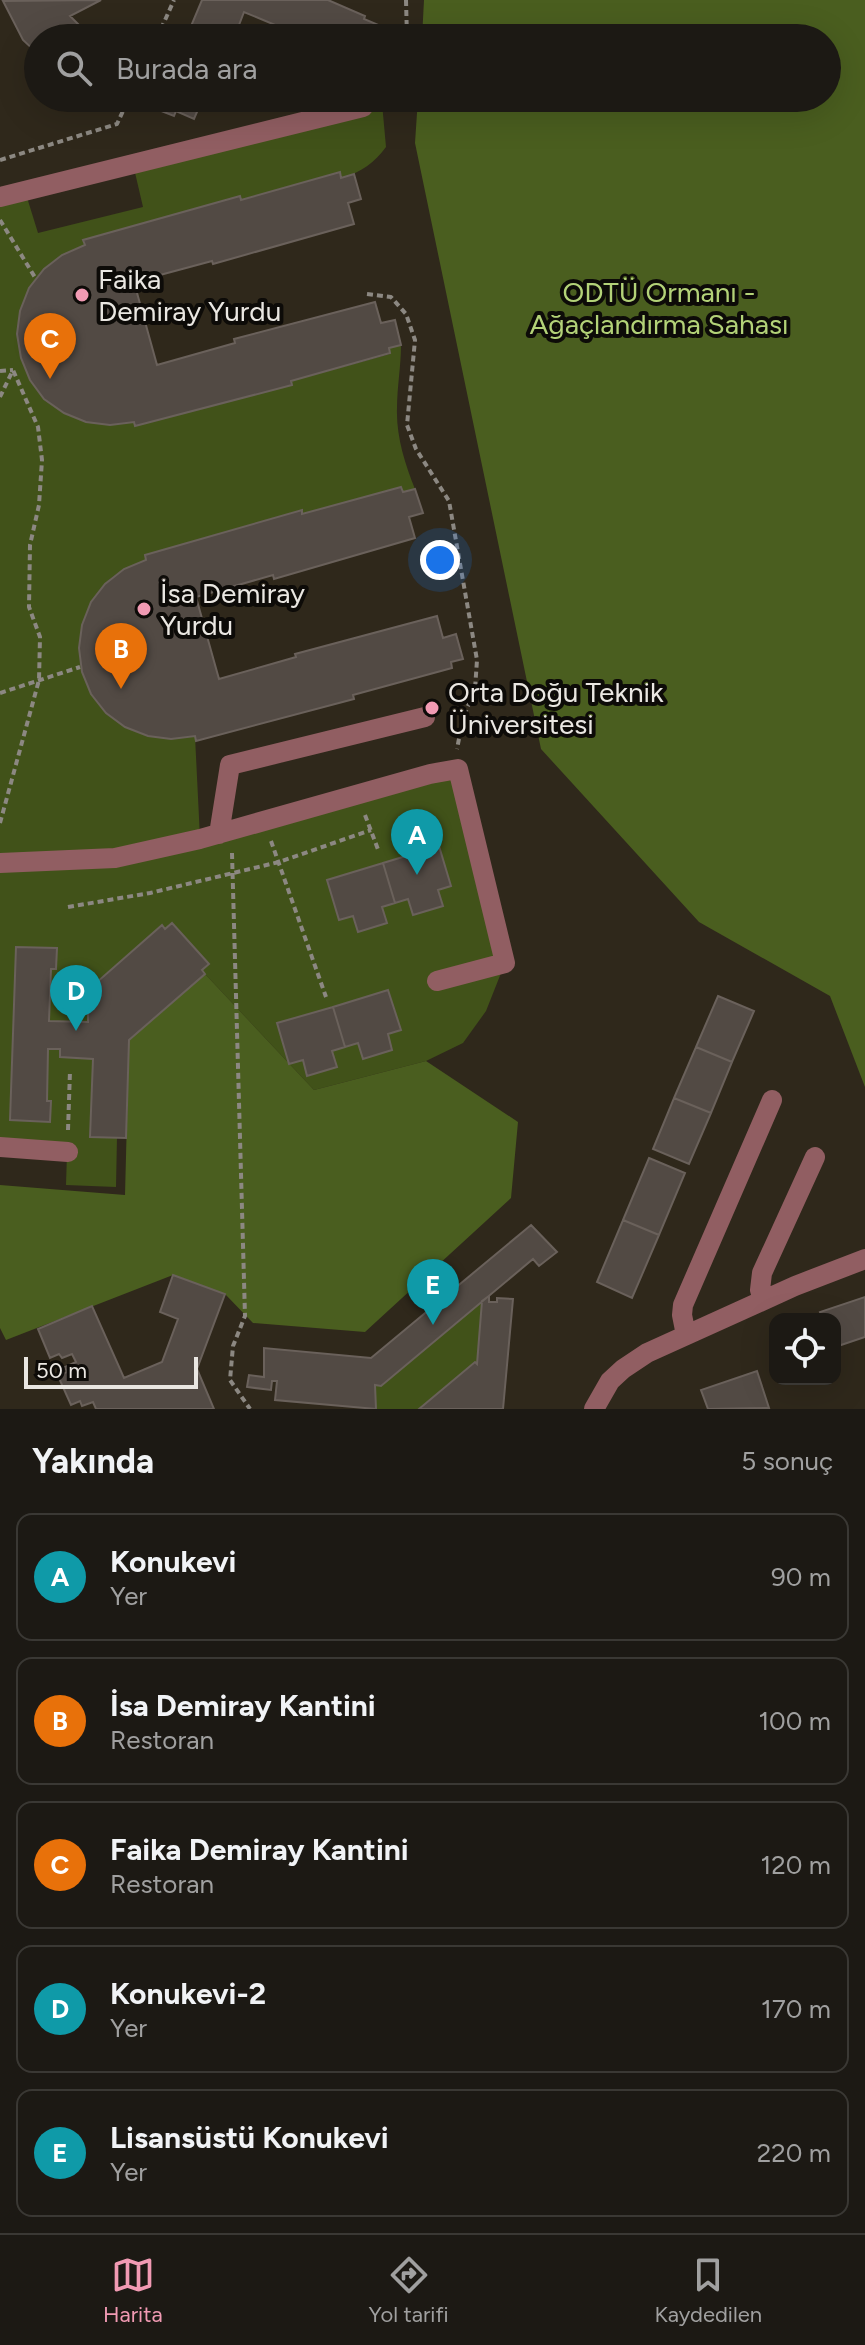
<!DOCTYPE html>
<html lang="tr">
<head>
<meta charset="utf-8">
<style>
  body { margin:0; font-family:Figtree,sans-serif; background:#25221d; color:#f1f3f6 }
  .controls { position:absolute; right:24px; bottom:24px; display:grid; overflow:hidden; border-radius:16px; box-shadow:0 8px 32px #0002 }
  .controls button { width:72px; height:72px; display:grid; place-items:center; padding:0; border:0; border-bottom:2px solid #3a3834; background:#1c1914; color:#f1f3f6; font:40px sans-serif }
  .scale { position:absolute; left:24px; bottom:20px; width:174px; box-sizing:border-box; padding-left:8px; border:4px solid #eae7e2; border-top:0; font-size:22px; line-height:28px; white-space:nowrap; color:#eae7e2; -webkit-text-stroke:6px #0d0b08; paint-order:stroke }
  .you { position:absolute; left:440px; top:560px; width:28px; height:28px; margin:-20px; border:6px solid #fff; border-radius:50%; background:#1a73e8; box-shadow:0 0 0 12px #1a73e833 }
  .badge { display:grid; place-items:center; width:52px; height:52px; border-radius:50%; background:#f19ab3; color:#fff; font-size:26px; font-weight:700 }
  .pin { position:absolute; translate:-50% -66px; filter:drop-shadow(0 2px 4px #0008) }
  .pin::after { content:''; position:absolute; top:42px; width:28px; height:24px; background:inherit; clip-path:polygon(0 0,100% 0,50% 100%) }
  .list { margin:0; padding:0; list-style:none }
  h2 { display:flex; justify-content:space-between; align-items:center; height:104px; margin:0; padding:0 32px; font-size:34px }
  h2 small { font-size:26px; font-weight:400; color:#a0a0a0 }
  .list li { display:grid; grid-template-columns:52px 1fr auto; gap:24px; align-items:center; box-sizing:border-box; height:128px; margin:0 16px 16px; padding:0 16px; border:2px solid #3a3834; border-radius:16px }
  .list b { display:block; font-size:30px; white-space:nowrap }
  .list p { margin:0; font-size:26px; white-space:nowrap; color:#a0a0a0 }
  .list em { font-size:26px; font-style:normal; color:#a0a0a0 }
  .icon { flex:none; width:44px; height:44px; fill:none; stroke:currentColor; stroke-width:2; stroke-linecap:round; stroke-linejoin:round }
  .map { position:relative; flex:none; width:865px; height:1409px; overflow:hidden }
  .search { position:absolute; background:#1c1914; box-shadow:0 8px 32px #0002; left:24px; right:24px; top:24px; height:88px; display:flex; align-items:center; gap:20px; box-sizing:border-box; padding:0 28px; border-radius:44px; color:#a0a0a0; font-size:30px }
  .sheet { height:824px; background:#1c1914 }
  nav { display:flex; justify-content:space-around; align-items:center; box-sizing:border-box; height:112px; border-top:2px solid #3a3834; background:#1c1914; font-size:22px; color:#a0a0a0 }
  nav a { display:grid; justify-items:center; gap:4px }
  nav .on { color:#f19ab3 }
  .map>svg:first-child { display:block }
  .built { fill:#2f281b; fill-rule:evenodd }
  .green { fill:#415219 }
  .forest { fill:#4a5e1f }
  .building { fill:#524a44; stroke:#6a615b; stroke-width:2 }
  .lines { fill:none; stroke-linecap:round; stroke-linejoin:round }
  .path { stroke:#8c8882; stroke-width:4; stroke-dasharray:6 4; stroke-linecap:butt }
  .minor { stroke:#915e62; stroke-width:20 }
  .poi-dot { fill:#f19ab3; stroke:#0d0b08; stroke-width:3 }
  .labels { text-anchor:middle; dominant-baseline:central; stroke-width:8; stroke-linejoin:round; paint-order:stroke }
  .poi-label { font-size:28px; fill:#eae7e2; stroke:#0d0b08; text-anchor:start }
  .park-label { font-size:28px; fill:#b3d278; stroke:#0d0b08 }
</style>
</head>
<body>
<div class="map">
<svg width="865" height="1409" viewBox="0 0 865 1409">
  <rect width="100%" height="100%" fill="#26211a"/>
  <path class="built" d="M 0,0 L 865,0 L 865,1409 L 0,1409 ZM 38,38 L 827,38 L 827,98 L 38,98 ZM 775,1319 L 835,1319 L 835,1379 L 775,1379 Z"/>
  <path class="green" d="M 382,103 L 386,147 C 374,163 362,172 341,178 L 339,172 L 241,200 L 239,196 L 83,241 L 85,245 C 69,252 54,258 42,271 C 0,321 19,402 84,421 C 101,426 117,424 134,422 L 135,426 L 292,385 L 291,381 L 390,354 L 389,348 L 401,345 C 401,366 397,387 397,408 C 396,436 405,464 415,489 L 403,492 L 401,487 L 302,514 L 301,510 L 145,555 L 146,560 C 131,566 115,572 104,585 C 58,636 81,716 146,735 C 162,740 179,738 195,736 L 200,838 L 458,769 L 505,963 L 486,1011 L 463,1043 L 426,1061 L 314,1090 L 205,974 L 119,1036 L 116,1187 L 66,1185 L 67,1153 L 0,1147 L 0,197 L 25,191 L 38,233 L 143,207 L 133,164 Z
    M 482,1301 L 477,1364 L 475,1362 L 419,1409 L 376,1409 L 375,1385 L 381,1386 Z"/>
  <path class="forest" d="M 424,0 L 865,0 L 865,1087 L 830,996 L 699,922 L 541,749 L 415,143 L 418,98 L 827,98 L 827,38 L 422,38 Z
    M 205,974 L 314,1090 L 426,1061 L 518,1122 L 511,1198 L 365,1332 L 253,1323 L 225,1294 L 173,1275 L 6,1340 L 0,1328 L 0,1185 L 125,1195 L 129,1040 Z"/>
  <path class="building" d="M 101,0 L 70,16 L 92,38 L 38,38 L 38,54 L 23,40 L 3,1 Z
    M 202,0 L 328,0 L 365,16 L 364,19 L 395,32 L 393,38 L 306,38 L 244,12 L 234,38 L 186,38 Z
    M 161,98 L 203,98 L 194,119 L 176,111 L 174,116 L 156,109 Z
    M 340,172 L 341,178 L 354,174 L 361,199 L 348,203 L 354,224 L 213,264 L 212,261 L 134,282 L 157,365 L 235,343 L 234,339 L 375,302 L 381,323 L 395,320 L 401,345 L 389,348 L 390,353 L 291,381 L 292,385 L 135,426 L 134,422 L 110,425 L 86,422 L 64,413 L 44,399 L 30,380 L 21,358 L 17,334 L 20,311 L 29,288 L 44,269 L 62,255 L 85,245 L 83,240 L 240,196 L 241,200 Z
    M 401,487 L 403,492 L 415,489 L 423,513 L 409,517 L 415,538 L 274,579 L 273,575 L 196,597 L 219,679 L 296,657 L 295,654 L 437,616 L 443,638 L 456,634 L 463,659 L 451,662 L 452,668 L 353,695 L 354,699 L 196,741 L 195,736 L 171,739 L 148,736 L 125,727 L 106,713 L 91,694 L 82,672 L 79,648 L 82,625 L 91,602 L 105,584 L 124,569 L 146,560 L 145,555 L 302,510 L 302,514 Z
    M 439,846 L 451,886 L 438,890 L 443,906 L 413,915 L 408,899 L 395,903 L 383,863 Z
    M 383,863 L 395,903 L 382,907 L 387,923 L 358,932 L 353,916 L 339,920 L 327,880 Z
    M 172,923 L 209,964 L 202,970 L 205,974 L 129,1040 L 126,1138 L 90,1137 L 93,1059 L 60,1057 L 60,1049 L 48,1049 L 47,1101 L 51,1101 L 50,1122 L 10,1120 L 16,947 L 57,948 L 56,969 L 51,969 L 49,1021 L 88,1022 L 88,1007 L 80,997 L 162,925 L 165,929 Z
    M 388,990 L 401,1030 L 388,1034 L 392,1050 L 363,1059 L 358,1043 L 345,1047 L 333,1007 Z
    M 718,996 L 754,1011 L 732,1062 L 696,1047 Z
    M 333,1007 L 345,1047 L 332,1051 L 337,1067 L 307,1076 L 303,1060 L 289,1064 L 277,1023 Z
    M 696,1047 L 732,1062 L 711,1113 L 674,1098 Z
    M 674,1098 L 711,1113 L 689,1164 L 653,1149 Z
    M 649,1158 L 685,1173 L 659,1235 L 623,1220 Z
    M 623,1220 L 659,1235 L 632,1298 L 597,1282 Z
    M 531,1225 L 557,1252 L 539,1266 L 533,1259 L 381,1386 L 375,1385 L 376,1409 L 275,1400 L 277,1381 L 272,1381 L 271,1390 L 247,1387 L 249,1375 L 264,1377 L 264,1348 L 371,1358 Z
    M 173,1275 L 225,1294 L 197,1369 L 214,1409 L 96,1409 L 93,1402 L 82,1406 L 80,1401 L 71,1405 L 58,1376 L 67,1372 L 65,1367 L 76,1362 L 72,1354 L 62,1358 L 59,1354 L 50,1358 L 38,1329 L 92,1306 L 124,1378 L 162,1362 L 178,1319 L 160,1312 Z
    M 489,1296 L 489,1302 L 497,1302 L 497,1298 L 513,1299 L 503,1409 L 419,1409 L 475,1362 L 477,1364 L 482,1301 Z
    M 865,1297 L 865,1337 L 835,1347 L 835,1319 L 823,1319 L 820,1312 Z
    M 757,1371 L 769,1408 L 708,1409 L 701,1390 Z"/>
  <g class="lines">
    <path class="path" d="M 406,0 L 407,38
      M 157,38 L 174,0
      M 383,103 L 394,101 L 395,98
      M 0,160 L 117,124 L 129,98
      M 0,220 L 36,279
      M 367,294 L 391,297 L 406,314 L 415,340 L 407,425 L 416,449 L 449,501 L 477,660 L 475,689 L 463,718 L 457,749
      M 0,371 L 13,370
      M 0,397 L 13,370
      M 0,693 L 80,667
      M 365,815 L 379,852
      M 0,823 L 39,680 L 40,637 L 29,607 L 30,545 L 39,505 L 42,460 L 38,427 L 13,370
      M 271,841 L 326,997
      M 232,853 L 245,1316 L 233,1346 L 230,1380 L 250,1409
      M 68,907 L 150,893 L 279,862 L 371,830
      M 68,1130 L 70,1071"/>
    <path class="minor" d="M 0,197 L 363,107
      M 219,834 L 230,765 L 425,717
      M 0,863 L 115,858 L 200,839 L 430,774 L 458,769 L 505,963 L 437,981
      M 0,1147 L 68,1152
      M 763,1300 L 760,1290 L 762,1273 L 815,1157
      M 686,1335 L 682,1315 L 683,1305 L 772,1100
      M 594,1409 L 610,1381 L 623,1369 L 647,1353 L 795,1286 L 865,1259"/>
  </g>
  <g class="poi-dot">
    <circle cx="82" cy="295" r="8"/>
    <circle cx="144" cy="609" r="8"/>
    <circle cx="432" cy="708" r="8"/>
  </g>
  <g class="labels">
    <g class="poi-label">
      <text x="98" y="279">Faika<tspan x="98" dy="32">Demiray Yurdu</tspan></text>
      <text x="160" y="593">İsa Demiray<tspan x="160" dy="32">Yurdu</tspan></text>
      <text x="448" y="692">Orta Doğu Teknik<tspan x="448" dy="32">Üniversitesi</tspan></text>
    </g>
    <g class="park-label">
      <text x="659" y="292">ODTÜ Ormanı -<tspan x="659" dy="32">Ağaçlandırma Sahası</tspan></text>
    </g>
  </g>
</svg>
<div class="controls">
<button><svg class="icon" aria-label="locate" viewBox="0 0 24 24"><circle cx="12" cy="12" r="6"/><path d="M12 2v4M12 18v4M2 12h4M18 12h4"/></svg></button>
</div>
<div class="scale">50 m</div>
<div class="you"></div>
<div class="pin badge" style="left:417px;top:875px;background:#0f9aa8">A</div>
<div class="pin badge" style="left:121px;top:689px;background:#e8710a">B</div>
<div class="pin badge" style="left:50px;top:379px;background:#e8710a">C</div>
<div class="pin badge" style="left:76px;top:1031px;background:#0f9aa8">D</div>
<div class="pin badge" style="left:433px;top:1325px;background:#0f9aa8">E</div>
<div class="search"><svg class="icon" aria-label="search" viewBox="0 0 24 24"><circle cx="10" cy="10" r="6"/><path d="M15 15l6 6"/></svg>Burada ara</div>
</div>
<section class="sheet">
<h2>Yakında<small>5 sonuç</small></h2>
<ul class="list">
<li><span class="badge" style="background:#0f9aa8">A</span><div><b>Konukevi</b><p>Yer</p></div><em>90 m</em></li>
<li><span class="badge" style="background:#e8710a">B</span><div><b>İsa Demiray Kantini</b><p>Restoran</p></div><em>100 m</em></li>
<li><span class="badge" style="background:#e8710a">C</span><div><b>Faika Demiray Kantini</b><p>Restoran</p></div><em>120 m</em></li>
<li><span class="badge" style="background:#0f9aa8">D</span><div><b>Konukevi-2</b><p>Yer</p></div><em>170 m</em></li>
<li><span class="badge" style="background:#0f9aa8">E</span><div><b>Lisansüstü Konukevi</b><p>Yer</p></div><em>220 m</em></li>
</ul>
</section>
<nav>
<a class="on"><svg class="icon" aria-label="map" viewBox="0 0 24 24"><path d="M3 6l6-2 6 2 6-2v14l-6 2-6-2-6 2zM9 4v14M15 6v14"/></svg>Harita</a>
<a><svg class="icon" aria-label="directions" viewBox="0 0 24 24"><path d="M12 3l9 9-9 9-9-9zM9 14v-3h6M13 9l2 2-2 2"/></svg>Yol tarifi</a>
<a><svg class="icon" aria-label="saved" viewBox="0 0 24 24"><path d="M7 4h10v16l-5-4-5 4z"/></svg>Kaydedilen</a>
</nav>
</body>
</html>
